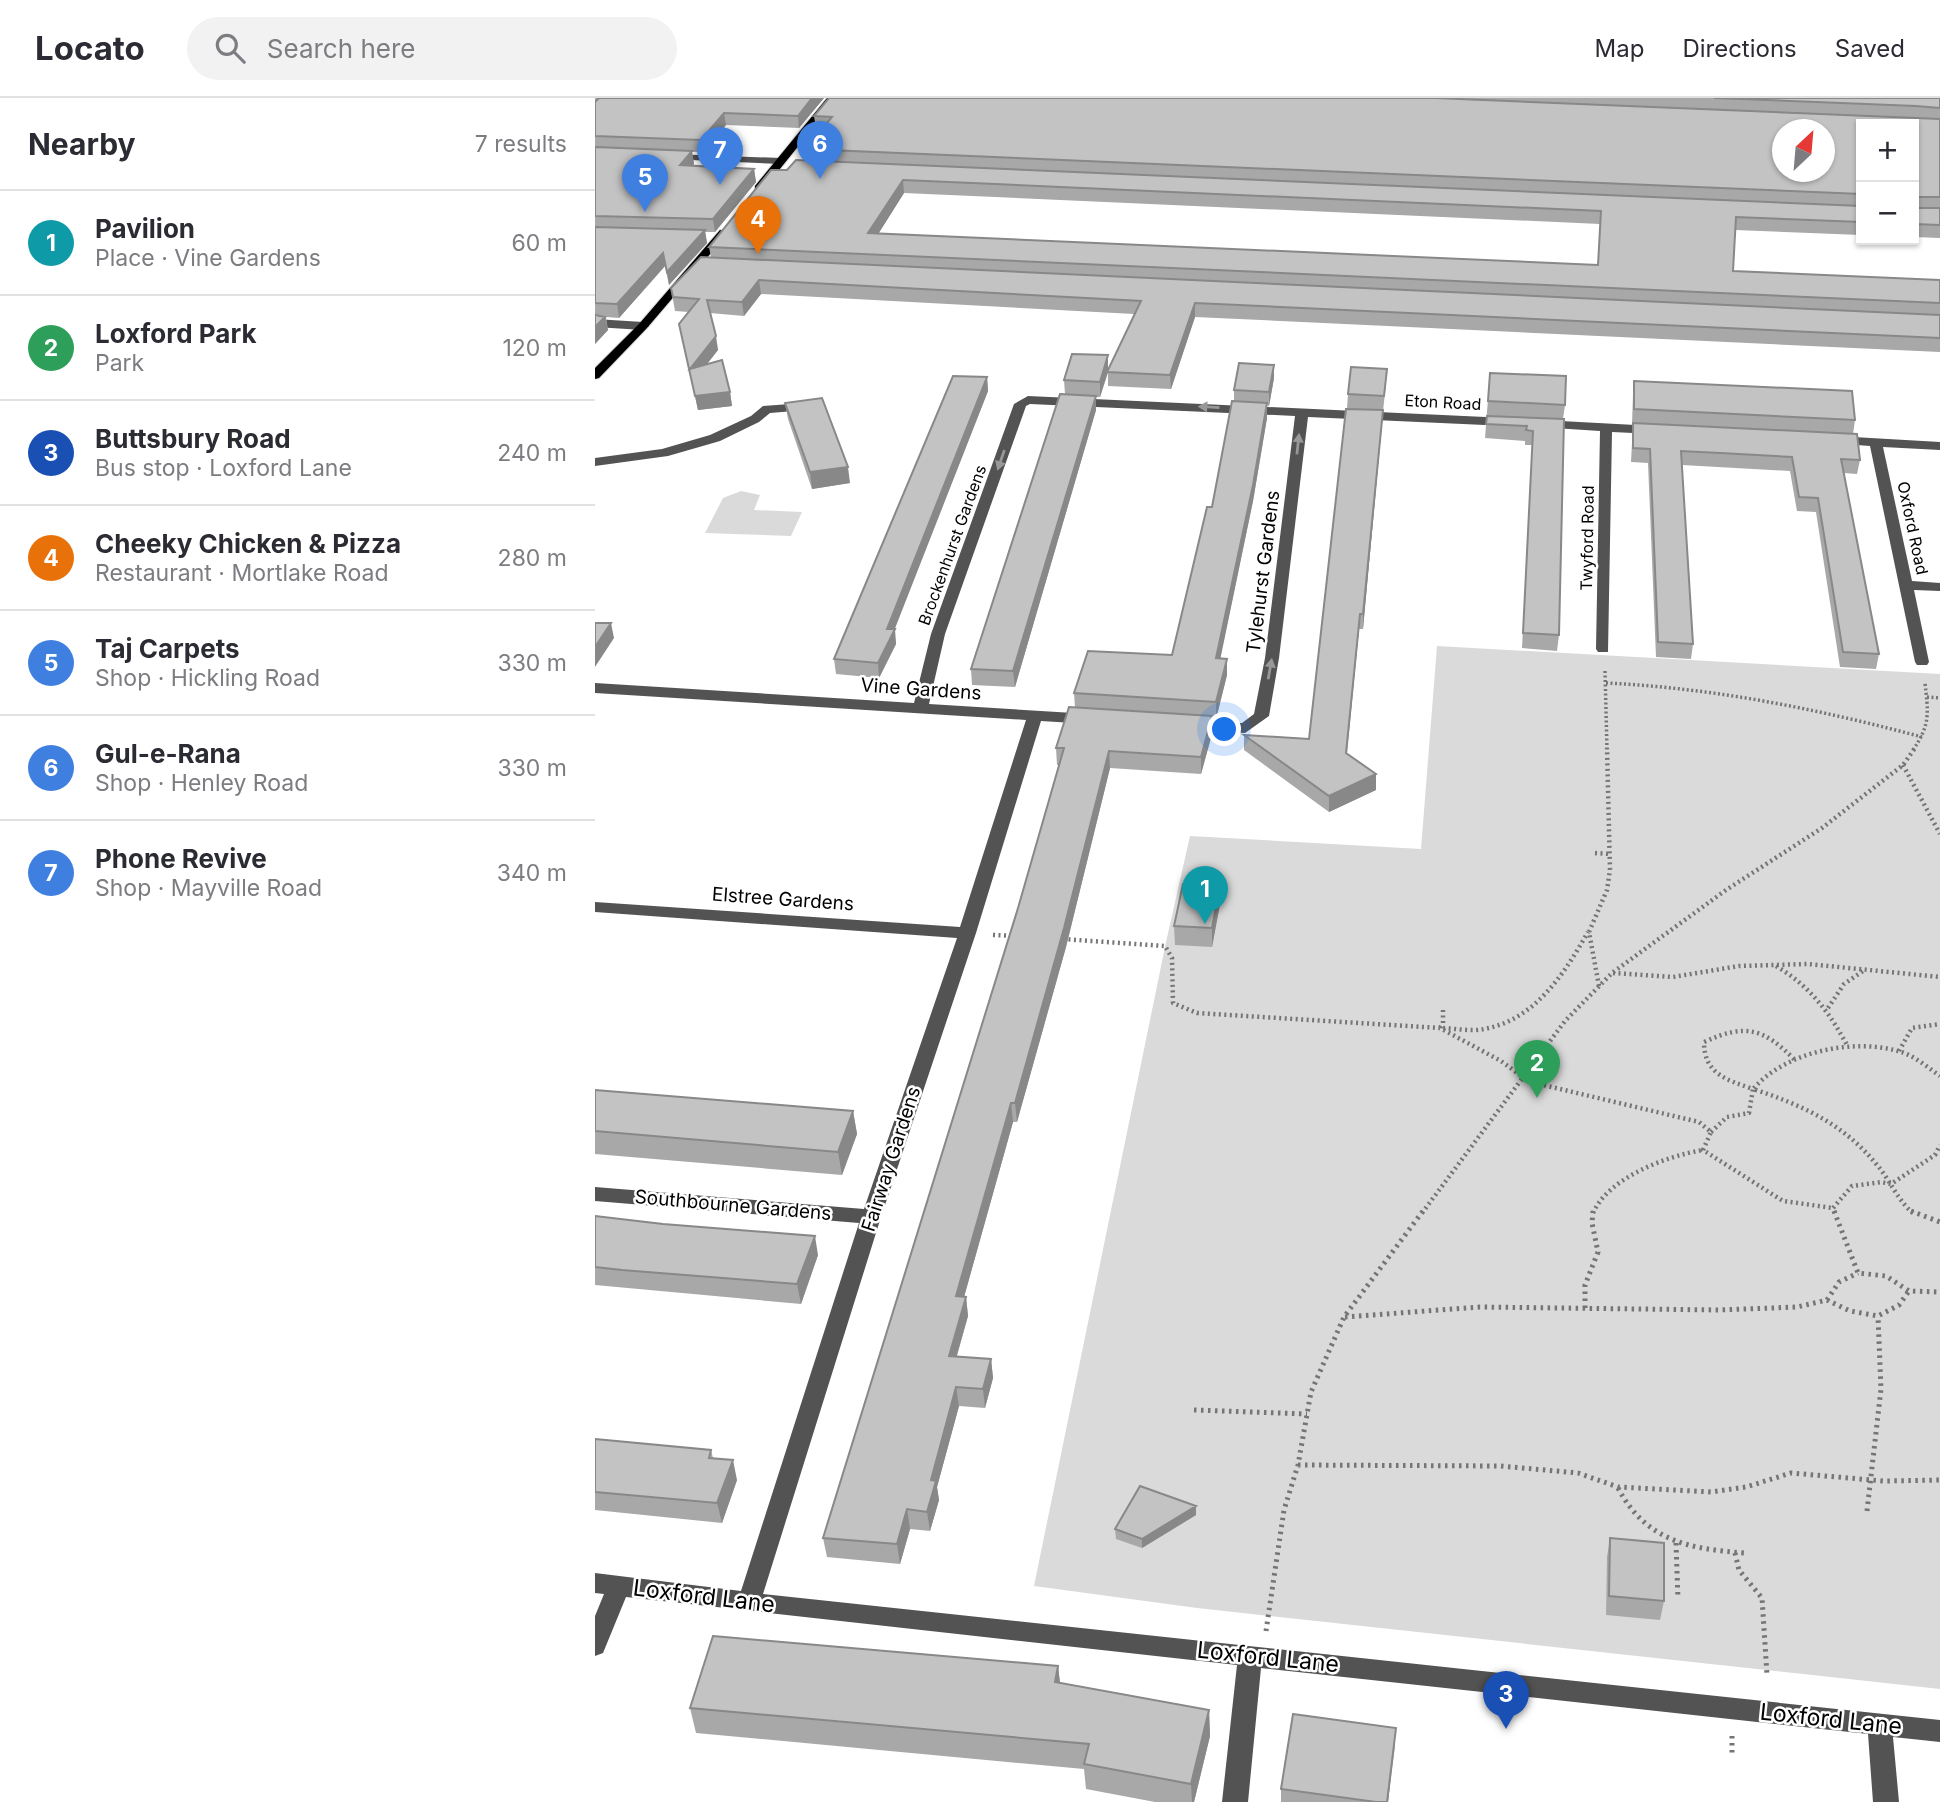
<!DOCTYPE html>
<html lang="en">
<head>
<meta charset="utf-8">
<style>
  body { margin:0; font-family:Inter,sans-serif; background:#f2f2f3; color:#2b2b33 }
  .controls { position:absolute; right:21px; top:21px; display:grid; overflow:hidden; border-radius:0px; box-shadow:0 2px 5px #0004 }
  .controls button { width:63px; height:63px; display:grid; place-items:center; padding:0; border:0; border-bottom:2px solid #e1e1e2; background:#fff; color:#2b2b33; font:35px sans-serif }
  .compass { position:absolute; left:1177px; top:21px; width:63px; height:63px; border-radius:50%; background:#fff; box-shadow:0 2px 5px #0004; rotate:26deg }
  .you { position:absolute; left:630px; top:632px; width:24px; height:24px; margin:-18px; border:5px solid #fff; border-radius:50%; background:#1a73e8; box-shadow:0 0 0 10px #1a73e833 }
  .badge { display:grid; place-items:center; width:46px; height:46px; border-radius:50%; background:#000; color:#fff; font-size:23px; font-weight:700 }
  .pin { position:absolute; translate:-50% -58px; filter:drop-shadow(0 2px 4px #0008) }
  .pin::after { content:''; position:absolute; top:37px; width:24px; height:21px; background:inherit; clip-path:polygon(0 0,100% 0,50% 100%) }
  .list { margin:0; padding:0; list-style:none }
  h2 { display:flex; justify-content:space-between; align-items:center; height:91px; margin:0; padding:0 28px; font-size:30px }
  h2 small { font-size:23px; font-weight:400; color:#7c7c81 }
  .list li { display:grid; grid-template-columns:46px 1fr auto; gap:21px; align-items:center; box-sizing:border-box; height:105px; padding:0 28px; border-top:2px solid #e1e1e2 }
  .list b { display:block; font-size:26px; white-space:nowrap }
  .list p { margin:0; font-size:23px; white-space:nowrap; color:#7c7c81 }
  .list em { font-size:23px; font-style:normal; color:#7c7c81 }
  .icon { flex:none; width:38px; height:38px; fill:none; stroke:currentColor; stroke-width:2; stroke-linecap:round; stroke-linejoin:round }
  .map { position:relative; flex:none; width:1345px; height:1704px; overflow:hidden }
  header { display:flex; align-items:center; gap:42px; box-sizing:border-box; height:98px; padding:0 35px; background:#fff; border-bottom:2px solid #e1e1e2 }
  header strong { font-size:33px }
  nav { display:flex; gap:38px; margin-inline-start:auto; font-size:24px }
  .search { width:490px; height:63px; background:#f2f2f3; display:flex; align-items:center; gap:18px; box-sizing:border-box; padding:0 24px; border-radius:38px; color:#7c7c81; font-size:26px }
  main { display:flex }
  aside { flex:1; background:#fff }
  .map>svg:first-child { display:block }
  .green { fill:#dadada }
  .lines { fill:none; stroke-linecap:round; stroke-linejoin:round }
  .major-casing { stroke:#dbdbdb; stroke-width:2 }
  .path-far2 { stroke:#757575; stroke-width:3.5; stroke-dasharray:2 2.5; stroke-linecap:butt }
  .path-far1 { stroke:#757575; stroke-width:4.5; stroke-dasharray:2 3.5; stroke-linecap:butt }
  .path { stroke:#757575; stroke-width:5; stroke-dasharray:2.5 4.5; stroke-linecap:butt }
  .minor { fill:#535353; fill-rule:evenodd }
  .major { fill:#000; fill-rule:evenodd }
  .wall { fill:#a8a8a8; fill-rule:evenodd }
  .shaded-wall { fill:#888 }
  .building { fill:#c3c3c3; stroke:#888; stroke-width:2; fill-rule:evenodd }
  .oneway { fill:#989898 }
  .labels { text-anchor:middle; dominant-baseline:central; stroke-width:5; stroke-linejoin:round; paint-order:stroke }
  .far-street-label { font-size:16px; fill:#000; stroke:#fff }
  .street-label { font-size:19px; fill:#000; stroke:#fff }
  .near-street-label { font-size:23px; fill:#000; stroke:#fff }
</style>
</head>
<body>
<header>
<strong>Locato</strong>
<div class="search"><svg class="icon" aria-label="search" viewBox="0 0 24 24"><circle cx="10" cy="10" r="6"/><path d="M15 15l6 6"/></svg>Search here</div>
<nav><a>Map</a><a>Directions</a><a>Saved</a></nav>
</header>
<main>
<aside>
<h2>Nearby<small>7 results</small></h2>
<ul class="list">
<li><span class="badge" style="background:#0f9aa8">1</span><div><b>Pavilion</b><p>Place · Vine Gardens</p></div><em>60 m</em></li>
<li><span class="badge" style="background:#2e9e5b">2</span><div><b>Loxford Park</b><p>Park</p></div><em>120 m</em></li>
<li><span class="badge" style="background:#1a4fb4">3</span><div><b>Buttsbury Road</b><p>Bus stop · Loxford Lane</p></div><em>240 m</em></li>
<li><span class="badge" style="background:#e8710a">4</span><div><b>Cheeky Chicken &amp; Pizza</b><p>Restaurant · Mortlake Road</p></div><em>280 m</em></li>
<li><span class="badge" style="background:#3f7fe0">5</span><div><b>Taj Carpets</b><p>Shop · Hickling Road</p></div><em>330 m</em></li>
<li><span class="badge" style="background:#3f7fe0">6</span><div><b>Gul-e-Rana</b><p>Shop · Henley Road</p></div><em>330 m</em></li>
<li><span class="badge" style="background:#3f7fe0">7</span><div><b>Phone Revive</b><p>Shop · Mayville Road</p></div><em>340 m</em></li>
</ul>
</aside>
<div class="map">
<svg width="1345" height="1704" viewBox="0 0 1345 1704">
  <rect width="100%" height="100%" fill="#fff"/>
  <path class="green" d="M 146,393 L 165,397 L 159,412 L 207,414 L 196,438 L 110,435 L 128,400 Z
    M 842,548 L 1345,576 L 1345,1591 L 602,1510 L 439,1488 L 571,844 L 595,738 L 826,751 Z"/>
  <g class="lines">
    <g class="major-casing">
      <path id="major" d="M 232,0 L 242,0 L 168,92 L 160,92 L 160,88 Z
        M 125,132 L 134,134 L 52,230 L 4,280 L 0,281 L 0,270 L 44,226 Z"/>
    </g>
    <path class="path-far2" d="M 1010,573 L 1012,652
      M 1011,585 C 1119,590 1223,611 1327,639
      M 1332,599 L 1345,600
      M 1318,652 C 1336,626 1333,614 1330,585"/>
    <path class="path-far1" d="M 1308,667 L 1345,736
      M 1000,755 L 1015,756
      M 398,837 L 420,838
      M 468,841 L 570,848 L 577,860 L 578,905 L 602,915 L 845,930 L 906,963 L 929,980 L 944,986 L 1104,1024 L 1116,1034 L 1108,1052 L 1188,1103 L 1238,1110
      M 1181,868 C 1215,888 1235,915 1253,949
      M 1018,875 L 1078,879 L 1144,868 L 1213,866 L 1345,879
      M 1004,888 L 994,834 L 1012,792 L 1015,772 L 1012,650
      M 1233,910 L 1249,886 L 1268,873
      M 848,912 L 848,925 L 845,930 C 859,930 875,934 889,931 C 940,922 969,876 993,834
      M 1304,953 L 1317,930 L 1345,926
      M 1116,1034 L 1132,1019 L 1154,1015 L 1158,991 C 1132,982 1109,976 1109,944 C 1151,925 1168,930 1200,962
      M 827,1115 L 970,923 L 1017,875 L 1131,792 L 1227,730 L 1308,667 L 1320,650
      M 998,1115 C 1014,1079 1072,1058 1108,1052
      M 1240,1115 L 1238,1110 L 1257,1088 L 1286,1084 L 1296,1086 L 1340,1057 L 1345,1047
      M 1318,1115 C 1303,1103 1295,1082 1282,1067 C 1249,1026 1207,1007 1158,991 C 1190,954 1256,940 1303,953 C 1319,957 1332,969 1345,978"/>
    <path class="path" d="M 1239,1113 L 1263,1175 L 1291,1178 L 1314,1193 L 1345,1194
      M 1316,1113 L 1345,1124
      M 1232,1202 L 1244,1184 L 1263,1175
      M 990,1210 L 990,1187 L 1003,1154 L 997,1125 L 998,1113
      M 750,1219 L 885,1209 L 1124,1212 L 1202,1209 L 1232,1202 L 1255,1213 L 1283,1218 L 1304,1207 L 1314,1193
      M 599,1312 L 712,1316
      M 703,1367 L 905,1368 L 983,1375 L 1023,1389 L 1116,1394 L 1151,1389 L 1196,1375 L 1288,1383 L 1345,1382
      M 1023,1390 C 1051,1443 1094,1451 1150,1455
      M 1272,1413 L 1286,1291 L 1283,1218
      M 1081,1445 L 1083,1501
      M 1140,1455 L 1144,1472 L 1167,1500 L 1172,1577
      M 671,1533 L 689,1412 L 703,1367 L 716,1294 L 749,1219 L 828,1113
      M 1137,1638 L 1137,1658"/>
    <path class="minor" d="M 77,56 L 186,60 L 191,63 L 186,66 L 73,61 L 72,59 Z
      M 0,221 L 48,224 L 54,228 L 48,232 L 0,229 Z
      M 433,298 L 912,320 L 918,324 L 912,328 L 713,319 L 684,560 L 674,618 L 650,635 L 596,632 L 588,627 L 596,622 L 647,625 L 659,616 L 670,560 L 700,318 L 435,306 L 431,308 L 350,536 L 334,606 L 495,616 L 503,621 L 495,626 L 446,623 L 381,835 L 286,1119 L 168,1496 L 1345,1622 L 1345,1644 L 1298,1639 L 1304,1704 L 1278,1704 L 1273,1636 L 666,1570 L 653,1704 L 627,1704 L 642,1567 L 31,1499 L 8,1555 L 0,1558 L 0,1518 L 9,1496 L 0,1495 L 0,1475 L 146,1493 L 264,1125 L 0,1103 L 0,1089 L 269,1111 L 362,840 L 0,814 L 0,804 L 365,829 L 431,622 L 0,595 L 0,585 L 319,605 L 336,536 L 419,306 Z
      M 195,306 L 201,310 L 199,313 L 175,315 L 164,324 L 125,343 L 73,358 L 0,368 L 0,360 L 67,351 L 115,337 L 156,318 L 168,308 Z
      M 947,322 L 1059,328 L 1065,332 L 1059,336 L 1017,334 L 1013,554 L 1003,554 L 1001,551 L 1005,333 L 943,329 L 941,326 Z
      M 1241,338 L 1345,344 L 1345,352 L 1288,349 L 1317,483 L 1345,485 L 1345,493 L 1319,492 L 1334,564 L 1332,567 L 1322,567 L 1320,564 L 1275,348 L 1236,345 L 1236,339 Z"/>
    <use href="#major" class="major"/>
  </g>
  <path class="wall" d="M 0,0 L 229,0 L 204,30 L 131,27 L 108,54 L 97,54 L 99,66 L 97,68 L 159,71 L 161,84 L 120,134 L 110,134 L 112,145 L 74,187 L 70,168 L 24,220 L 11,219 L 13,232 L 0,246 Z
    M 234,0 L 1345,0 L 1345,140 L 1319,139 L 1319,26 L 1266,26 L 1266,137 L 1140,132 L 1138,173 L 1345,182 L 1345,254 L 600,219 L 576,291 L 513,288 L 513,275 L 505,299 L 501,299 L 501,312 L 420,589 L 377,587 L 376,571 L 470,296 L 469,282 L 513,272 L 539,216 L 166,196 L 149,218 L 115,215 L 123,252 L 112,266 L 135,294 L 137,308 L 103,312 L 84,226 L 94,214 L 80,213 L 76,190 L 116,159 L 114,149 L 192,72 L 211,62 L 210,51 L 227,31 L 221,31 L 219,18 ZM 309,95 L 1005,126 L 1003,167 L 283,136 Z
    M 679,267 L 679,280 L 674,308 L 672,307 L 672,320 L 658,403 L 625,560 L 632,561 L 632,577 L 621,621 L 617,621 L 617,636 L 606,676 L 515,670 L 471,849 L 422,1024 L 418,1024 L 369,1199 L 371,1199 L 373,1218 L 362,1258 L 396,1261 L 398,1280 L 390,1310 L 364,1308 L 342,1389 L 344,1402 L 335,1433 L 315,1431 L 305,1466 L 232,1459 L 228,1440 L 423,810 L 464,667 L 462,667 L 461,650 L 480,609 L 479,595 L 577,557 L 617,409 L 639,303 L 639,292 Z
    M 895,275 L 970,307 L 968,321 L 964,537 L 962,553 L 927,550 L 937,347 L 930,347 L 930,343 L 890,340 Z
    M 392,279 L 393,293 L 299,531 L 301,546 L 284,580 L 241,576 L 239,561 Z
    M 1039,283 L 1260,322 L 1258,336 L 1265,362 L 1262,376 L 1249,375 L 1284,556 L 1281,571 L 1245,569 L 1221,414 L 1202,413 L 1195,373 L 1087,367 L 1098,546 L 1096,561 L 1061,559 L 1053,365 L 1036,364 L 1038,326 L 1037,326 L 1038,297 Z
    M 791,286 L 788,313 L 768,531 L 764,531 L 752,656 L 781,692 L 734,714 L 649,652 L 649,637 L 714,641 L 752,311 L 753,296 Z
    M 190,305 L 255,385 L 217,391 L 193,321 Z
    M 625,806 L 617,849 L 580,847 L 579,828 Z
    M 0,992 L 258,1013 L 262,1036 L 247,1077 L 0,1056 Z
    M 0,1118 L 223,1157 L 206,1206 L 0,1187 Z
    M 0,1341 L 116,1352 L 118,1360 L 142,1382 L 127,1425 L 0,1412 Z
    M 601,1417 L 547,1450 L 521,1441 L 520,1431 Z
    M 1015,1440 L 1069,1503 L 1065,1522 L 1011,1517 L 1012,1459 Z
    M 463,1568 L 465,1585 L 614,1612 L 615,1638 L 599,1704 L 560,1704 L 491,1691 L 489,1671 L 101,1635 L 95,1610 Z
    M 800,1648 L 793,1704 L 686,1704 L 686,1691 Z"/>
  <path class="shaded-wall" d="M 217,0 L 229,0 L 204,30 L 203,18 Z
    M 129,15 L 131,27 L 108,54 L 106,42 Z
    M 97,53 L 99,66 L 87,80 L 85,67 Z
    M 159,71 L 161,84 L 120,134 L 118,121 Z
    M 308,82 L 309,95 L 275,149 L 273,135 Z
    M 110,132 L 112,145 L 74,187 L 72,174 Z
    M 68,155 L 70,168 L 24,220 L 22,206 Z
    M 164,182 L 166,196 L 149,218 L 147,204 Z
    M 600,205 L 600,219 L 576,291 L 575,277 Z
    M 10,219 L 13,232 L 0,246 L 0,229 Z
    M 121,238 L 123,252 L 97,285 L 95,271 Z
    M 513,257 L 513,273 L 505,299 L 505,284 Z
    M 679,267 L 679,280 L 674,308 L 674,294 Z
    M 392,279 L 393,293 L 299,533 L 300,531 L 301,546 L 284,580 L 283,565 L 292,531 Z
    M 135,294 L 137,308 L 103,312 L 100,298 Z
    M 501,298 L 501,312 L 420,589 L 418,573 Z
    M 672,305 L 672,320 L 658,403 L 622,577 L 621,560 Z
    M 788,312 L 787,326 L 768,531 L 768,516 Z
    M 253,369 L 255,385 L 217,391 L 215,374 Z
    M 765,516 L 764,531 L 750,671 L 751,655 Z
    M 16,525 L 19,540 L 0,569 L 0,549 Z
    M 632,561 L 632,577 L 621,621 L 621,604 Z
    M 617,618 L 617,636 L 606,676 L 606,659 Z
    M 514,653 L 515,670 L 471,849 L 422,1024 L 420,1005 Z
    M 781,676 L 781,692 L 734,714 L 734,698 Z
    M 625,788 L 625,806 L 617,849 L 617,830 Z
    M 416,1005 L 418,1024 L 364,1217 L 361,1198 Z
    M 258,1013 L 262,1036 L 247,1077 L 243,1054 Z
    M 220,1138 L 223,1157 L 206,1206 L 202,1186 Z
    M 371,1199 L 373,1218 L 356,1277 L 354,1258 Z
    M 396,1261 L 398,1280 L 390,1310 L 388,1291 Z
    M 361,1289 L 364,1308 L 342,1389 L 344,1402 L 335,1433 L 332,1414 L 336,1382 Z
    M 138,1362 L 142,1382 L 127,1425 L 122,1405 Z
    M 601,1408 L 601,1417 L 547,1450 L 547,1441 Z
    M 312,1411 L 315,1431 L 305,1466 L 302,1446 Z
    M 463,1568 L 466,1594 L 460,1584 Z
    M 614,1612 L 615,1638 L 599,1704 L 597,1704 L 596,1686 Z
    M 801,1630 L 793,1704 L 792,1704 Z"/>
  <path class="building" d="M 4,0 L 217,0 L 203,18 L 129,15 L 106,42 L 0,38 L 0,4 Z
    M 234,0 L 840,0 L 1345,21 L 1345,99 L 1319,99 L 1321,110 L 1345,110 L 1345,127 L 1319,126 L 1319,26 L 1266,26 L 1266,96 L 210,51 L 237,19 L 219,18 ZM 1187,32 L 1229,32 L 1229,74 L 1187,74 Z
    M 1119,0 L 1345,0 L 1345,10 L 1321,8 Z
    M 0,49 L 97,53 L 85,67 L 159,71 L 118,121 L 0,118 Z
    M 201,62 L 1266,108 L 1266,124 L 1141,119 L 1138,173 L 1345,182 L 1345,205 L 114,149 L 176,72 L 192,72 ZM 308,82 L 1006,113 L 1003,167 L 273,135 Z
    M 0,129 L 110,132 L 72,174 L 68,155 L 22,206 L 0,205 Z
    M 106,159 L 1345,217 L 1345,240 L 600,205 L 575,277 L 512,274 L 546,203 L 164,182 L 147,204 L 112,202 L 121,238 L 95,271 L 127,262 L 135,294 L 100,298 L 84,226 L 104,201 L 78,199 L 76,190 Z
    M 0,217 L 10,219 L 0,229 Z
    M 477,256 L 513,257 L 505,284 L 469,282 Z
    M 644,265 L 679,267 L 674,294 L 639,292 Z
    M 756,269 L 792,271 L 789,298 L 753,296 Z
    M 895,275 L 971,278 L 970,307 L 893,303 Z
    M 358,278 L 392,279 L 292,531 L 300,531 L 283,565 L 239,561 Z
    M 1039,283 L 1257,293 L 1260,322 L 1039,311 Z
    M 465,296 L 501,298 L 418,573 L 376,571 Z
    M 227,300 L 253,369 L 215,374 L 190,305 Z
    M 637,303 L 672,305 L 658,387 L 621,560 L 632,561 L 621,604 L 479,595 L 493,553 L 577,557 L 612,409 L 617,409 Z
    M 751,311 L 788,312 L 768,516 L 765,516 L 751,655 L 781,676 L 734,698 L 649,637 L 714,641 Z
    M 892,318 L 969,321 L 964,537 L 928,535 L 938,333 L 931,332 L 932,328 L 891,326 Z
    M 1038,325 L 1262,336 L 1265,362 L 1246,361 L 1284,556 L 1248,554 L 1223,400 L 1204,399 L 1197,359 L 1125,355 L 1086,353 L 1098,546 L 1063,544 L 1055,351 L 1038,350 Z
    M 0,525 L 16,525 L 0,549 Z
    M 474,609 L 617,618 L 606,659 L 514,653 L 469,830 L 420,1005 L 416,1005 L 361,1198 L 371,1199 L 354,1258 L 396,1261 L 388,1291 L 361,1289 L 336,1382 L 341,1383 L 332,1414 L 312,1411 L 302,1446 L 228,1440 L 423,810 L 469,650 L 461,650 Z
    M 588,786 L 625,788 L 617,830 L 579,828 Z
    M 0,992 L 258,1013 L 243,1054 L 0,1033 Z
    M 0,1118 L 68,1126 L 220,1138 L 202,1186 L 27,1172 L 0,1169 Z
    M 0,1341 L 116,1352 L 114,1360 L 138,1362 L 122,1405 L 0,1394 Z
    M 545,1388 L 601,1408 L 547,1441 L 520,1431 Z
    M 1015,1440 L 1069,1445 L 1069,1503 L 1014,1498 Z
    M 118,1538 L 463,1568 L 460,1584 L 614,1612 L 596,1686 L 489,1666 L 494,1646 L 95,1610 Z
    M 698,1616 L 801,1630 L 792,1704 L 781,1704 L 686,1691 Z"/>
  <defs><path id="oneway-solid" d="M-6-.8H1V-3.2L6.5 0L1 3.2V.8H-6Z" transform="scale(1.75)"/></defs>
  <g class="oneway">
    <use href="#oneway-solid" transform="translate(614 309) rotate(-177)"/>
    <use href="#oneway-solid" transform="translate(703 346) rotate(-84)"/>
    <use href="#oneway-solid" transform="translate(406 362) rotate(109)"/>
    <use href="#oneway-solid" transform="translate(675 571) rotate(-80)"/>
  </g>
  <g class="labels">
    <g class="far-street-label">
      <text transform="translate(848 304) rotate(3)">Eton Road</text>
      <text transform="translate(1318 430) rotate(78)">Oxford Road</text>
      <text transform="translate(992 440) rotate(-89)">Twyford Road</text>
      <text transform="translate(357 447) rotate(-70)">Brockenhurst Gardens</text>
    </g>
    <g class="street-label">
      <text transform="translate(668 474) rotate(-83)">Tylehurst Gardens</text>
      <text transform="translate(326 591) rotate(4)">Vine Gardens</text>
      <text transform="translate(188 801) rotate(4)">Elstree Gardens</text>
      <text transform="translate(296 1061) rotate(-72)">Fairway Gardens</text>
      <text transform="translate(138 1107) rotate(5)">Southbourne Gardens</text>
    </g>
    <g class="near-street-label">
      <text transform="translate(109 1498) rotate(7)">Loxford Lane</text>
      <text transform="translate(673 1559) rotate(6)">Loxford Lane</text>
      <text transform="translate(1236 1621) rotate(6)">Loxford Lane</text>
    </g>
  </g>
</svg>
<div class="controls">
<button>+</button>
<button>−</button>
</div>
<svg class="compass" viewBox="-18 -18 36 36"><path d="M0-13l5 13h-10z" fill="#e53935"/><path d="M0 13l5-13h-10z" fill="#7c7c81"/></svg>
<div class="you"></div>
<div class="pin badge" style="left:610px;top:826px;background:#0f9aa8">1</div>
<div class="pin badge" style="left:942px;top:1000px;background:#2e9e5b">2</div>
<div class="pin badge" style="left:911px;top:1631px;background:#1a4fb4">3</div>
<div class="pin badge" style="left:163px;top:156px;background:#e8710a">4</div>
<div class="pin badge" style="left:50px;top:114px;background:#3f7fe0">5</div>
<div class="pin badge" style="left:225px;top:81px;background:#3f7fe0">6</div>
<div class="pin badge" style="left:125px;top:87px;background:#3f7fe0">7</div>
</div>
</main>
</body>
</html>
